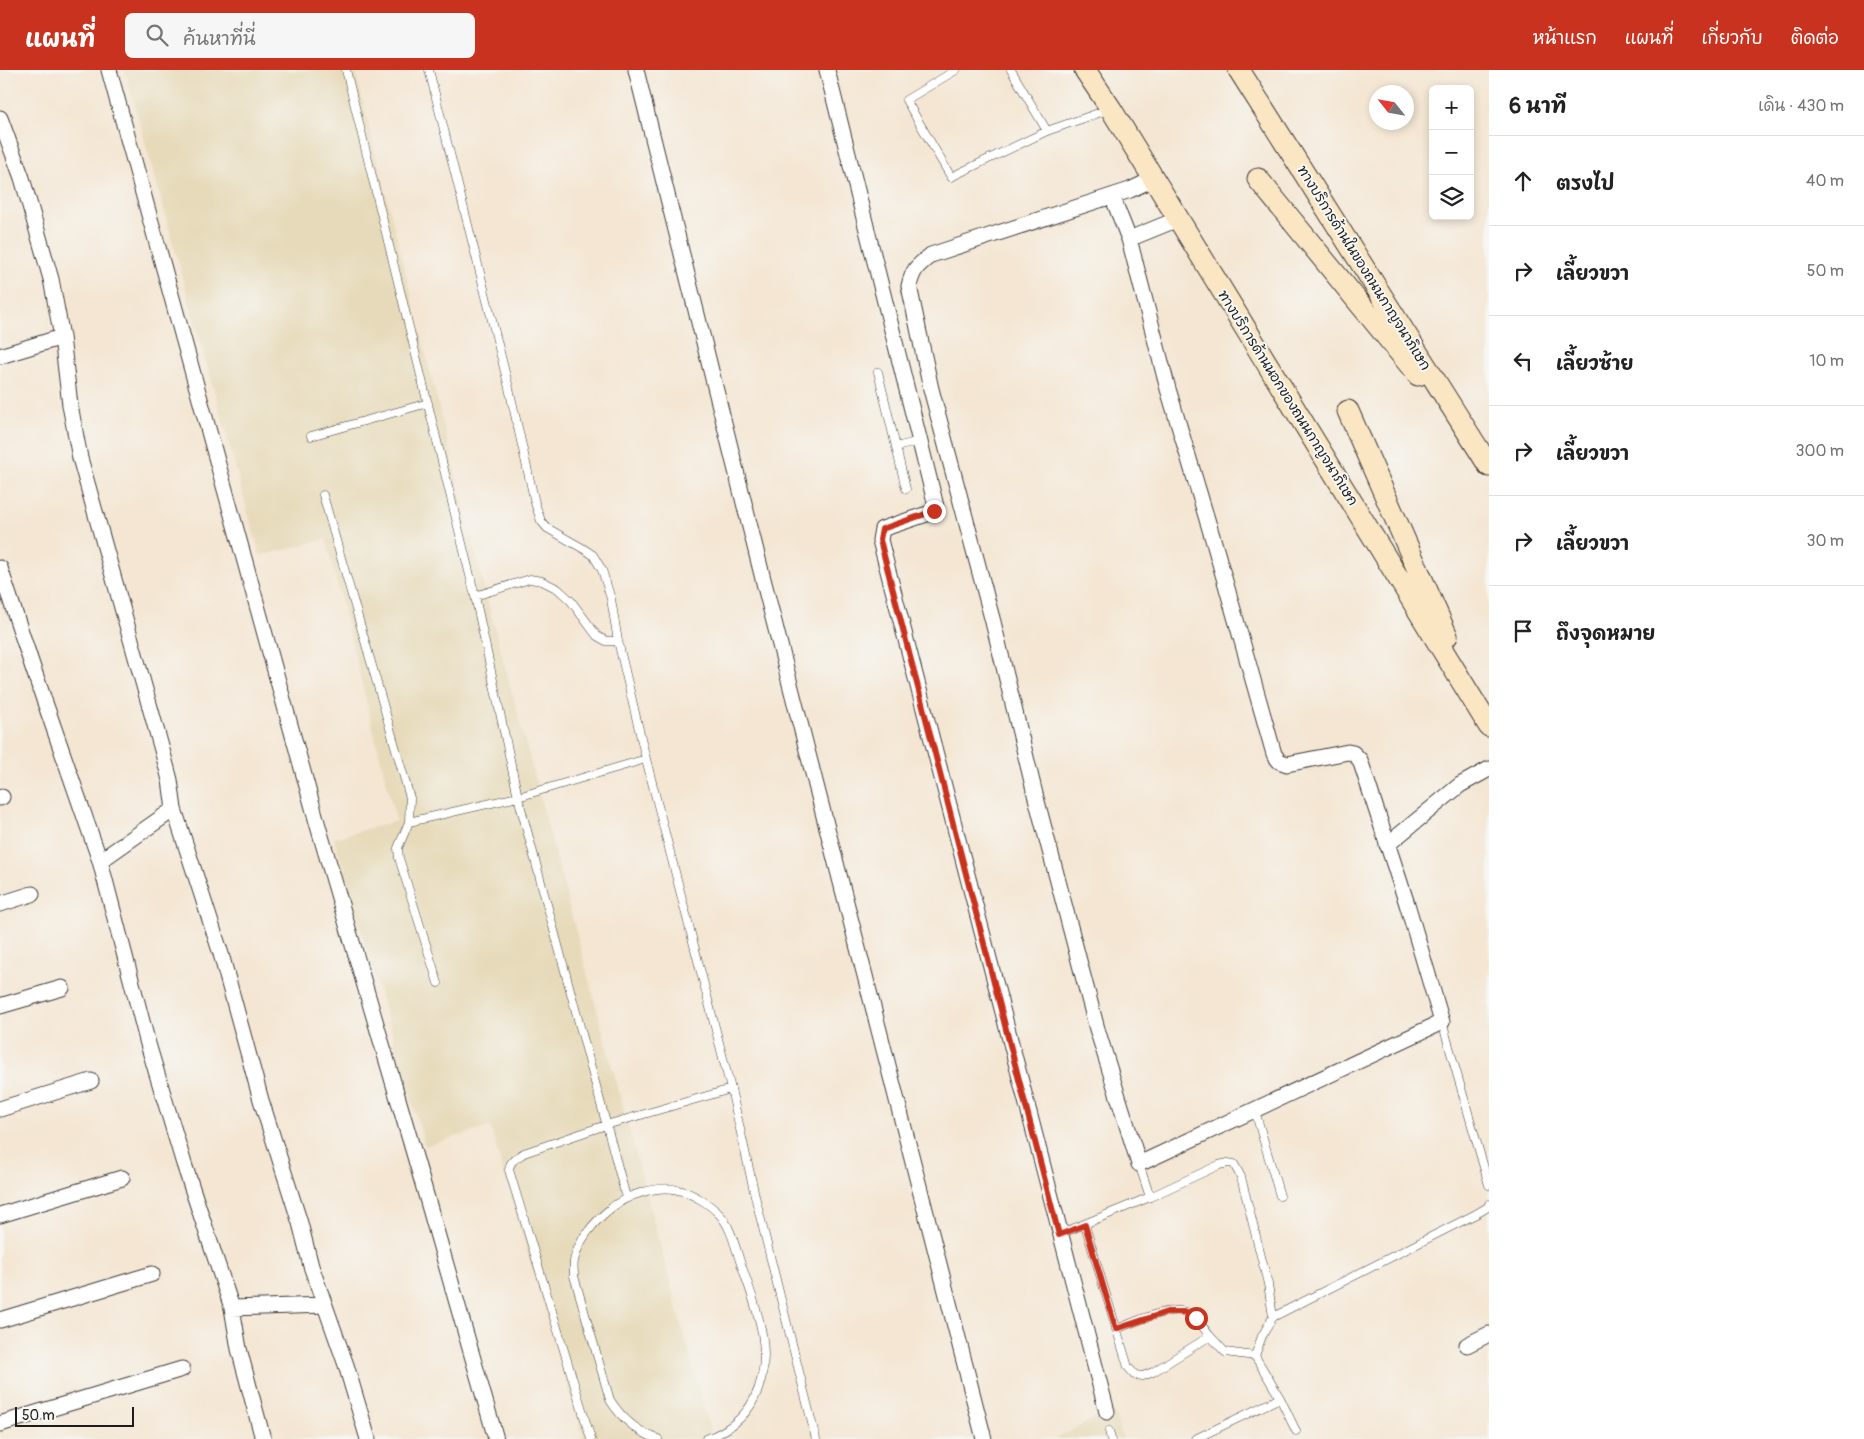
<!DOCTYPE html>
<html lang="th">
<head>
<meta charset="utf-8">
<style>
  body { margin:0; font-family:Pangolin,"Playpen Sans Thai",sans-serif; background:#f6f6f6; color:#222 }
  .controls { position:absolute; right:15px; top:15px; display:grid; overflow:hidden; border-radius:8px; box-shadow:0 2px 8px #0003 }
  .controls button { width:45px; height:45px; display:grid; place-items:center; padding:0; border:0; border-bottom:1px solid #e0e0e0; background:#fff; color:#222; font:25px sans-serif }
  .compass { position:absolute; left:1369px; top:15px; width:45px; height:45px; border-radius:50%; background:#fff; box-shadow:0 2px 8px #0003; rotate:301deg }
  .scale { position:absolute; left:15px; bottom:12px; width:119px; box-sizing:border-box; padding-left:5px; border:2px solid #1c1c1c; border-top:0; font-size:14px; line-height:18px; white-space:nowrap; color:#1c1c1c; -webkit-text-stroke:4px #f6f6f2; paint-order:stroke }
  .stop { position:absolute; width:15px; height:15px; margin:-11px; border:4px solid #c8321e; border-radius:50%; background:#fff }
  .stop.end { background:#c8321e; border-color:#fff; box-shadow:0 1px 5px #0008 }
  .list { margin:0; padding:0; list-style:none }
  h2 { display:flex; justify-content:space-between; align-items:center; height:65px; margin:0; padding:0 20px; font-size:21px }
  h2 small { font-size:16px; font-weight:400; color:#767676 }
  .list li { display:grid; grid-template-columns:32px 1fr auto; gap:15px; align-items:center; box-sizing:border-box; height:90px; padding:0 20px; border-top:1px solid #e0e0e0 }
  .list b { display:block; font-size:19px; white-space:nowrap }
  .list em { font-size:16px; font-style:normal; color:#767676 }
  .icon { flex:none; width:28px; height:28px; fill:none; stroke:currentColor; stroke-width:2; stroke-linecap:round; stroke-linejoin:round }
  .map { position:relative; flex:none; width:1489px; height:1369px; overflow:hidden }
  header { display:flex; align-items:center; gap:30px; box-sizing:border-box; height:70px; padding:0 25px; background:#c8321e; color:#fff }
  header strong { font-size:24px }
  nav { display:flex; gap:28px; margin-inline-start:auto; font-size:18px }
  .search { width:350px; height:45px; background:#f6f6f6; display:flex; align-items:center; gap:12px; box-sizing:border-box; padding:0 18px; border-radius:8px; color:#767676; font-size:19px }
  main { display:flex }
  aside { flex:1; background:#fff }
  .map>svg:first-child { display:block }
  .built { fill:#e7daba }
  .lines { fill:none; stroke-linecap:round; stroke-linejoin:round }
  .lane-casing { stroke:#3c3a37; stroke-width:9 }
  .street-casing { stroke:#3c3a37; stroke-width:17 }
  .secondary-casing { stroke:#3c3a37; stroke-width:23 }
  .lane { stroke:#fff; stroke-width:8 }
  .street { stroke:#fff; stroke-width:15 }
  .secondary { stroke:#fbe6c4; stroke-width:21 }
  .route { stroke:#c8321e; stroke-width:6 }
  .labels { text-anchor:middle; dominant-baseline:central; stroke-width:4; stroke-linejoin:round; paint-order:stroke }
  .street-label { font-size:14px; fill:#1c1c1c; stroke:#f6f6f2 }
</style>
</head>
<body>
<header>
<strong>แผนที่</strong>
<div class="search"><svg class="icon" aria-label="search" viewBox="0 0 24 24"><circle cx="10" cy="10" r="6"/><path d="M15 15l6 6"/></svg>ค้นหาที่นี่</div>
<nav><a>หน้าแรก</a><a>แผนที่</a><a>เกี่ยวกับ</a><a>ติดต่อ</a></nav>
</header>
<main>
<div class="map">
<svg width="1489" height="1369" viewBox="0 0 1489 1369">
  <rect width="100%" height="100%" fill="#f6f6f2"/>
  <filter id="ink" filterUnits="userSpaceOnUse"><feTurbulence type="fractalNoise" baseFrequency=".02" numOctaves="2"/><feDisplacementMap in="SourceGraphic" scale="10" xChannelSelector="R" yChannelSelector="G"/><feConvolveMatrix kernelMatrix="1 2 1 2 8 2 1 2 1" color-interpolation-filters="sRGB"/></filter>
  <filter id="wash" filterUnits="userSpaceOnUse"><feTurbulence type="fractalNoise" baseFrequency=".0096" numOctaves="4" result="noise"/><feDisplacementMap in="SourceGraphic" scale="20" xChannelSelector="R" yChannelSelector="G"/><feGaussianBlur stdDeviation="1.12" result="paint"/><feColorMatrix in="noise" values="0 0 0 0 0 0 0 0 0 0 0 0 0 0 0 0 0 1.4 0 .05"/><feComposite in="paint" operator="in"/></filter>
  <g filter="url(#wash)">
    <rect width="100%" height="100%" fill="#f4e6d3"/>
    <path class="built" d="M 125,0 L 355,0 L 484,518 L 712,1369 L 584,1369 L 490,1057 L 425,1076 L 334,768 L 396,751 L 326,469 L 260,486 Z
      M 1113,1339 L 1123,1369 L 1055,1369 Z"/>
  </g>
  <g filter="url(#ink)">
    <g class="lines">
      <g class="lane-casing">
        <path id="lane" d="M 346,0 L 475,526 L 518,727 L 626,1127
          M 429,0 L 509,318 L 535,433 L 541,451 L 547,458 L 584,479 L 593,485 L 602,500 L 611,529 L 618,571 L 646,689 L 731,1019 L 756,1130 L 816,1369
          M 956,0 L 906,30 L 951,107 L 1047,61 L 1110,39
          M 1011,0 L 1047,61
          M 878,302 L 896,377
          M 311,366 L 428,333
          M 906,419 L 896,377 L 920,371
          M 323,425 L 410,728 L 409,752 L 518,727 L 646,689
          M 475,526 L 530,509 L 542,511 L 558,519 L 571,531 L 597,566 L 606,571 L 618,571
          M 409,752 L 398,778 L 399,788 L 438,913
          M 1442,952 L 1489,1115
          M 1255,1041 L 1280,1126
          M 1139,1094 L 1150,1127
          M 1085,1155 L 1128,1297 L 1135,1305 L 1143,1306 L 1153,1302 L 1210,1266 L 1225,1282 L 1255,1286 L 1280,1328 L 1195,1369
          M 1060,1164 L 1150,1127 L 1219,1095 L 1228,1093 L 1234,1094 L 1241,1107 L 1268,1214 L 1273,1247
          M 1116,1259 C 1133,1253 1172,1234 1188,1243 C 1198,1248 1203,1258 1210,1266
          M 1255,1286 L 1262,1266 L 1273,1247 L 1476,1144 L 1488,1137 L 1489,1134
          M 1280,1328 L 1296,1361
          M 1109,1361 L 1111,1369
          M 591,1369 L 509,1100 C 510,1090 517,1088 524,1083 L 606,1055 L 731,1019
          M 658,1369 C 637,1362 622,1349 610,1330 L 574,1206 C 574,1201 573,1195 574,1191 C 578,1170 595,1151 610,1139 C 626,1125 657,1115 678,1120 C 692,1123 710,1134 720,1145 C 732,1158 736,1181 742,1197 C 757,1239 776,1286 754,1329 C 745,1348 726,1362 706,1369"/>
      </g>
      <g class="street-casing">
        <path id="street" d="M 109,0 L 318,756 L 418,1097 L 496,1369
          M 636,0 L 761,501 L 984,1369
          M 827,0 L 935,432 L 936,438 L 930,443 L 882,459 L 880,470 L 1107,1342
          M 0,48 L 22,108 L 51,209 L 62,267 L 70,335 L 80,388 L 162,680 L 170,710 L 174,739 L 221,884 L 261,1030 L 300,1153 L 311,1196 L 346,1295 L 368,1369
          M 1112,126 L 1129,169 L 1168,319 L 1215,476 L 1274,684 L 1279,691 L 1287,694 L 1348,682 L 1353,683 L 1360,690 L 1407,834 L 1442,952 L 1139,1094 L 1097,959 L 1035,724 L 993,552 L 931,319 L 909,216 C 913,199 917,196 931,185 L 1130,120 L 1153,109
          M 1129,169 L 1178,149
          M 0,286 L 62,267
          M 0,498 L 33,598 L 100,791 L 148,974 L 184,1094 L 232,1238 L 239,1279 L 263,1369
          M 0,728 L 2,727
          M 1387,775 L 1460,715 L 1489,699
          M 100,791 L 174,739
          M 0,834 L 32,824
          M 0,936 L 62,918
          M 0,1039 L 91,1011
          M 0,1145 L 122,1108
          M 232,1238 L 325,1235
          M 0,1250 L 152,1204
          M 1467,1275 L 1489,1264
          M 0,1354 L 182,1299"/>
      </g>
      <g class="secondary-casing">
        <path id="secondary" d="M 1085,0 L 1111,39 L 1489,656
          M 1239,0 L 1489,396
          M 1258,109 L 1418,305
          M 1348,341 L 1447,566"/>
      </g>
      <use href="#lane" class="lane"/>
      <use href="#street" class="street"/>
      <use href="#secondary" class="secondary"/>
    </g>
  </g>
  <g class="lines" filter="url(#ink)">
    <path class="route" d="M 934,441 L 882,459 L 880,470 L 1059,1165 L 1085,1155 L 1116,1259 L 1167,1242 L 1186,1242 L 1196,1248"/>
  </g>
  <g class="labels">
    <g class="street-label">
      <text transform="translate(1364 198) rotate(58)">ทางบริการด้านในของถนนกาญจนาภิเษก</text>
      <text transform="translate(1288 328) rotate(58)">ทางบริการด้านนอกของถนนกาญจนาภิเษก</text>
    </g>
  </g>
</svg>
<div class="controls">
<button>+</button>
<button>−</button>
<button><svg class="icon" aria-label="layers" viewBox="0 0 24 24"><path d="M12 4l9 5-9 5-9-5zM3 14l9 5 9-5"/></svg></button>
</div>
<svg class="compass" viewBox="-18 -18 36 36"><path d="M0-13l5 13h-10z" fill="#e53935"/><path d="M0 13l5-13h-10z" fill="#767676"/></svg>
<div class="scale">50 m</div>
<div class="stop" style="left:1196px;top:1248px"></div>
<div class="stop end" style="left:934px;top:441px"></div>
</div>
<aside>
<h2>6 นาที<small>เดิน · 430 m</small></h2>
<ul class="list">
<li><svg class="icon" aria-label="ahead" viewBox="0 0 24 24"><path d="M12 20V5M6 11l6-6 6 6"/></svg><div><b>ตรงไป</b></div><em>40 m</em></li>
<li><svg class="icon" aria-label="right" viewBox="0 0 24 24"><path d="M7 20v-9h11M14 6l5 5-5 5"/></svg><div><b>เลี้ยวขวา</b></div><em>50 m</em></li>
<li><svg class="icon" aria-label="left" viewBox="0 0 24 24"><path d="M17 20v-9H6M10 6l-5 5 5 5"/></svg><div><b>เลี้ยวซ้าย</b></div><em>10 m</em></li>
<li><svg class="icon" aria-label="right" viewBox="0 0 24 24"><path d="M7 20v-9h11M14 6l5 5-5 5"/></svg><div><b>เลี้ยวขวา</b></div><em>300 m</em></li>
<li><svg class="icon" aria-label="right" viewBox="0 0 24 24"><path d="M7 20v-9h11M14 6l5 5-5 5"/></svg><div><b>เลี้ยวขวา</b></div><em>30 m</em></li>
<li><svg class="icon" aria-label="arrive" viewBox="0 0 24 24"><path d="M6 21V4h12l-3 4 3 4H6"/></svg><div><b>ถึงจุดหมาย</b></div></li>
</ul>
</aside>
</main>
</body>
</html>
